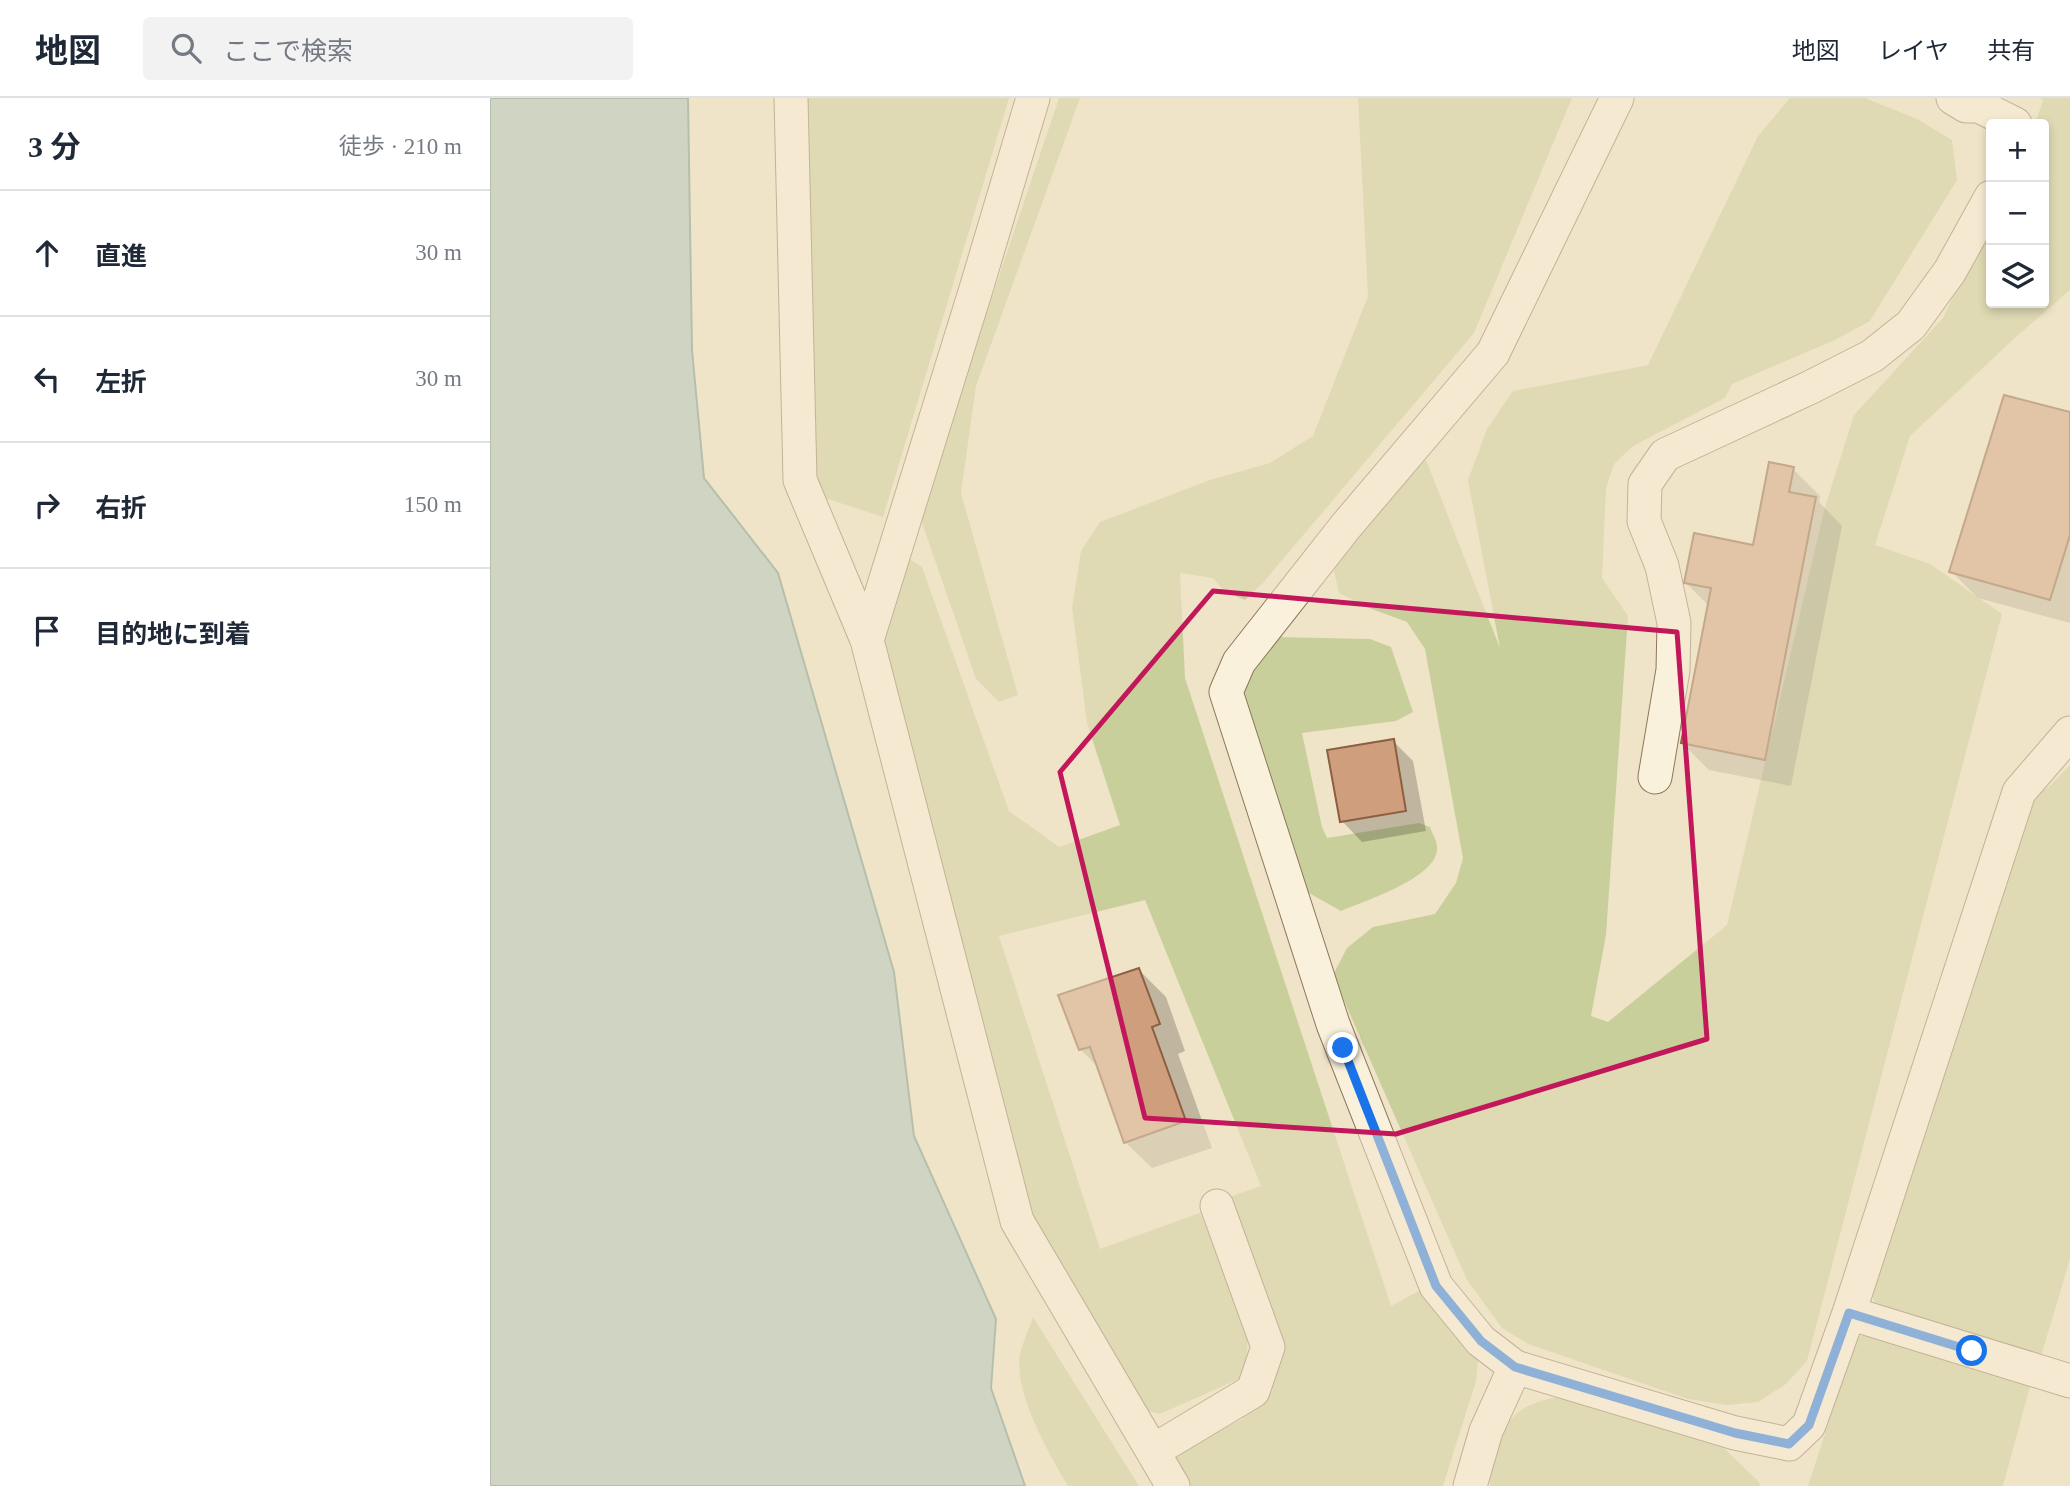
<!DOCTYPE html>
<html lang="ja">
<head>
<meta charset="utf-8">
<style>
  body { margin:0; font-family:"Times New Roman","Noto Sans JP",serif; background:#f2f2f3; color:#1f2937 }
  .controls { position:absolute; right:21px; top:21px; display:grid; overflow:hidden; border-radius:7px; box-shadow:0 4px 10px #0003 }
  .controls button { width:63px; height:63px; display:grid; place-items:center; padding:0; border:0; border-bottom:2px solid #e0e1e3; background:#fff; color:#1f2937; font:35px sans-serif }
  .stop { position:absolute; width:21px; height:21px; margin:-16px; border:5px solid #1a73e8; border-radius:50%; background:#fff }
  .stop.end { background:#1a73e8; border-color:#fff; box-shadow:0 2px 7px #0008 }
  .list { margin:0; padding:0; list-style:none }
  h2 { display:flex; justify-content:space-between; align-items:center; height:91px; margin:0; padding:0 28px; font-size:30px }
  h2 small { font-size:23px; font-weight:400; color:#747a83 }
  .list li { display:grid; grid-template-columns:46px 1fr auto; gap:21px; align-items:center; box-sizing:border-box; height:126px; padding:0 28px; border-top:2px solid #e0e1e3 }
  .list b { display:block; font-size:26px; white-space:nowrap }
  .list em { font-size:23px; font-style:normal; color:#747a83 }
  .icon { flex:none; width:38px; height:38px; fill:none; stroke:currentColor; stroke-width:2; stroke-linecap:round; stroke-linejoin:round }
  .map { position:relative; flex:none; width:1580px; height:1388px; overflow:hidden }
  header { display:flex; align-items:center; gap:42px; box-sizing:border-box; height:98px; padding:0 35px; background:#fff; border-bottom:2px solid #e0e1e3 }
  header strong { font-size:33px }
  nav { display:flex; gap:38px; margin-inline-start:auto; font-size:24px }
  .search { width:490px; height:63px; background:#f2f2f3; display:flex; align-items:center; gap:18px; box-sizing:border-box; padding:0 24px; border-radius:7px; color:#747a83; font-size:26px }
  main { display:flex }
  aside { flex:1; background:#fff }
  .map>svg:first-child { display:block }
  .green { fill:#c9cf9b }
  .water { fill:#a9c4bc; stroke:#6f938a; stroke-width:2 }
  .shadow { fill:#0003 }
  .building { fill:#cf9f7d; stroke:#8d5f41; stroke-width:2 }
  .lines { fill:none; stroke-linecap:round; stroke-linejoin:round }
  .minor-casing { stroke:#8d765c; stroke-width:35 }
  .minor { stroke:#faf1dc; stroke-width:33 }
  .route { stroke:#1a73e8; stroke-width:9 }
  .marked { fill:none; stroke:#c2185b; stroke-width:5; stroke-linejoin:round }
</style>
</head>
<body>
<header>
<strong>地図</strong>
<div class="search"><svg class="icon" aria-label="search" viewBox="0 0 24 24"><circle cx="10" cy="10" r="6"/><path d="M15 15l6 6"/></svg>ここで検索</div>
<nav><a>地図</a><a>レイヤ</a><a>共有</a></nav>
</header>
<main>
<aside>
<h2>3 分<small>徒歩 · 210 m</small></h2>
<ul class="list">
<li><svg class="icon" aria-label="ahead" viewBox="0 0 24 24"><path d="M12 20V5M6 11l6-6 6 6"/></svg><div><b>直進</b></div><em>30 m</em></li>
<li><svg class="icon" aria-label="left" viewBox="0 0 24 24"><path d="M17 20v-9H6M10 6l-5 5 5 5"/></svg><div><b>左折</b></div><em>30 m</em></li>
<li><svg class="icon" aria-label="right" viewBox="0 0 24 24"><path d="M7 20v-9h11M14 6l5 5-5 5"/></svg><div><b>右折</b></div><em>150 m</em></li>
<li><svg class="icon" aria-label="arrive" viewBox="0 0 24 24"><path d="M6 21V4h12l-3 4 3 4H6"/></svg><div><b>目的地に到着</b></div></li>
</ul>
</aside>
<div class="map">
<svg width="1580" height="1388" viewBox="0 0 1580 1388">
  <rect width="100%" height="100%" fill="#f0e4c8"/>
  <path class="green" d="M 318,0 L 519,0 L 393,419 L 335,400 L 324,376 L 319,352 Z
    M 569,0 L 590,0 L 486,288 L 471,395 L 528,597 L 509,604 L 486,581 L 429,416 Z
    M 868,0 L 1082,0 L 984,235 L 772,486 L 755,502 L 734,493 L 723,480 L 690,475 L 695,580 L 901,1208 L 934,1190 L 988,1264 L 986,1283 L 953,1388 L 693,1388 L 682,1369 L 688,1354 L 751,1322 L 775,1297 L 739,1099 L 771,1088 L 655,802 L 509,838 L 610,1151 L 710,1115 L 758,1231 L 757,1255 L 753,1279 L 670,1316 L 647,1310 L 548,1142 L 388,550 L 419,461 L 432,469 L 519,713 L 569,749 L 630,727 L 597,625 L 582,510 L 591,453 L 610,424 L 720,382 L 780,365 L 823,338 L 878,198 Z
    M 1300,0 L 1375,0 L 1427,21 L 1462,42 L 1467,82 L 1380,223 L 1345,242 L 1242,286 L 1235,300 L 1143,348 L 1124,366 L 1116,390 L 1112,480 L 1138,518 L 1116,837 L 1101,918 L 1118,924 L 1237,827 L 1335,409 L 1364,317 L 1453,220 L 1501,119 L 1501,205 L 1554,205 L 1554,26 L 1545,26 L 1553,2 L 1549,0 L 1580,0 L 1580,192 L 1526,239 L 1420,338 L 1385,447 L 1440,466 L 1512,516 L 1317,1263 L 1296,1286 L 1268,1304 L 1237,1307 L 1198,1301 L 1038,1246 L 1012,1230 L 977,1182 L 848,889 L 844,875 L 857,850 L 883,829 L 945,816 L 966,785 L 973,760 L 935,551 L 917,524 L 879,510 L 849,495 L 844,473 L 855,446 L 896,394 L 936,362 L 1010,550 L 978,382 L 997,331 L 1023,293 L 1158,267 L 1268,38 Z
    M 787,539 L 880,541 L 901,549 L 923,614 L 906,623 L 812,635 L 832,729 L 837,740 L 929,725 L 940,729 C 942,735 947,743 947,749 C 950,779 874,803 851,813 L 810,790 L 745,599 L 756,565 Z
    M 1580,667 L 1580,1161 L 1549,1265 L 1387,1210 L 1379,1189 L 1538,702 L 1561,687 Z
    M 543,1219 L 649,1388 L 578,1388 C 559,1356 523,1293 530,1256 C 533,1244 539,1231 543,1219 Z
    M 1384,1233 L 1541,1285 L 1513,1388 L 1318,1388 L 1366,1240 Z
    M 1067,1299 L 1234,1350 L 1269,1384 L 1270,1388 L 1000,1388 C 1000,1362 1008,1329 1030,1313 C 1041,1305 1054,1302 1067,1299 Z"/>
  <path class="water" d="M 0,0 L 198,0 L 202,252 L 214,380 L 288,475 L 404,874 L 424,1038 L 506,1221 L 501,1290 L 535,1388 L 0,1388 Z"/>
  <path class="shadow" d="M 1580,316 L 1580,525 L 1488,500 L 1461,473 Z
    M 1303,371 L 1330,398 L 1329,404 L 1352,428 L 1301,688 L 1219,672 L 1192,645 L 1219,508 L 1196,485 L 1264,449 Z
    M 903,643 L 923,663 L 936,733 L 872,744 L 852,723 Z
    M 649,872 L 676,899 L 695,953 L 688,956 L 722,1050 L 662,1070 L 635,1044 L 610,971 L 590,951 Z"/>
  <path class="building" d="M 1514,297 L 1580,314 L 1580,437 L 1560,502 L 1459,474 Z
    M 1279,364 L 1304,369 L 1299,394 L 1326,399 L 1275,662 L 1191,645 L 1221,490 L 1194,485 L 1204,435 L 1263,447 Z
    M 904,641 L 916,713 L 850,724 L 837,652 Z
    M 649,870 L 670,926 L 662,929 L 696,1023 L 634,1045 L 600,949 L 589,952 L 568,897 Z"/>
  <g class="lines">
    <g class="minor-casing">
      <path id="minor" d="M 301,0 L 310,382 L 377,542 L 527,1123 L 683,1388
        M 1463,0 L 1476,8 L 1489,8 L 1525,26
        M 377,542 L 486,191 L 543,0
        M 1165,679 L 1183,572 L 1184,525 L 1172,468 L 1154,423 L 1155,386 L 1175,357 L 1321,289 L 1382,258 L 1421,227 L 1460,173 L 1501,99
        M 1359,1215 L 1580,1283
        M 1025,1269 L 991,1243 L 946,1188 L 843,926 L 736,594 L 749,564 L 856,428 L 1003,255 L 1127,0
        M 663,1353 L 763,1293 L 778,1249 L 727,1108
        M 980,1388 L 996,1333 L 1025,1269 L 1245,1335 L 1299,1346 L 1319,1327 L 1359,1215 L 1529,694 L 1580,635"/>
    </g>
    <use href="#minor" class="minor"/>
  </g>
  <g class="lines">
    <path class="route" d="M 853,950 L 946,1188 L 991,1243 L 1025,1269 L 1245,1335 L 1299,1346 L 1319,1327 L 1359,1215 L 1482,1253"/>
  </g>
  <path d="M0 0H1580V1388H0ZM 723,493 L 1187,534 L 1217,941 L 906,1036 L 655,1020 L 570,674 Z" fill="#f0e4c8" fill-opacity=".55" fill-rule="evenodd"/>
  <path class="marked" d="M 723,493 L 1187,534 L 1217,941 L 906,1036 L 655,1020 L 570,674 Z"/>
</svg>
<div class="controls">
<button>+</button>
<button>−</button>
<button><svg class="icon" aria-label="layers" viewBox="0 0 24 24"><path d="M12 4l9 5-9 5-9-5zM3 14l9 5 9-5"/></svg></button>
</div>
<div class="stop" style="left:1482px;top:1253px"></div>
<div class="stop end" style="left:853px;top:950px"></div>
</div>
</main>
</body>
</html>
